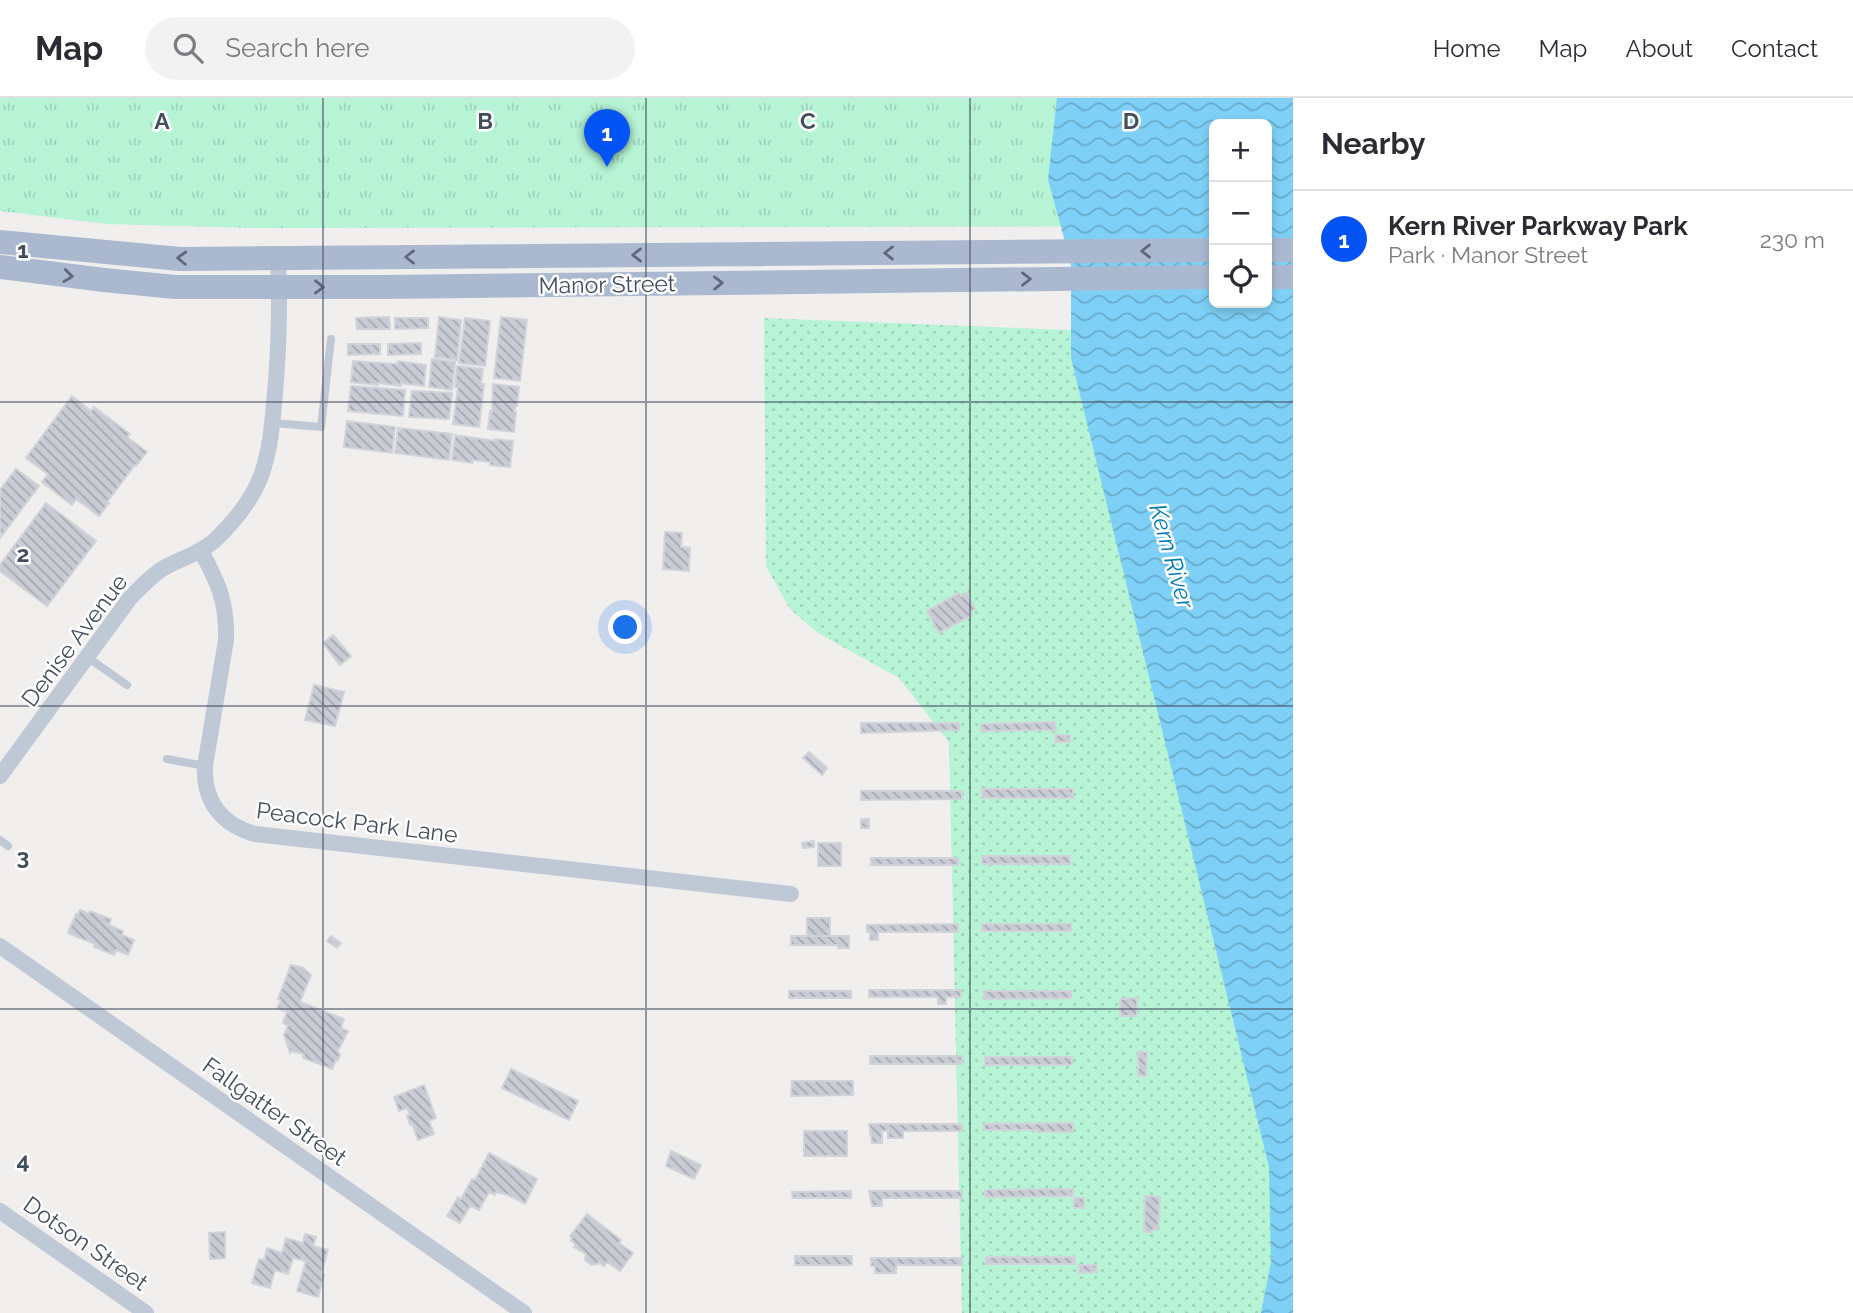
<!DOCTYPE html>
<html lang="en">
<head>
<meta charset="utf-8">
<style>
  body { margin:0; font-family:Raleway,sans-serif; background:#f2f2f3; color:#2b2b33 }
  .controls { position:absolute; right:21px; top:21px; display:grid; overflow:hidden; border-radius:10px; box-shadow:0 4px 10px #0003 }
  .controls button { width:63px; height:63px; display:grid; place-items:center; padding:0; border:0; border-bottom:2px solid #e1e1e2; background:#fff; color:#2b2b33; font:35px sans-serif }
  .you { position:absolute; left:626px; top:530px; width:24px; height:24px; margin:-18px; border:5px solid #fff; border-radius:50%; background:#1a73e8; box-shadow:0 0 0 10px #1a73e833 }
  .badge { display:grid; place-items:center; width:46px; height:46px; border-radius:50%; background:#0353f5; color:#fff; font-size:23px; font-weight:700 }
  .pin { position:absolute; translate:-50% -58px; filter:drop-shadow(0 2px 4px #0008) }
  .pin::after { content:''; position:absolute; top:37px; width:24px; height:21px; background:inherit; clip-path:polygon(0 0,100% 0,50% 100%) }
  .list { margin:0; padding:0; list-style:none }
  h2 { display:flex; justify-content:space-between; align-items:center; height:91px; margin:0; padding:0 28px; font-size:30px }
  h2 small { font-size:23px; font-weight:400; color:#7c7c81 }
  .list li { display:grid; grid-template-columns:46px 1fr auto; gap:21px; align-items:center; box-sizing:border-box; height:98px; padding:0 28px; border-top:2px solid #e1e1e2 }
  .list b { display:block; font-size:26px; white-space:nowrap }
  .list p { margin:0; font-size:23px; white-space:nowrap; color:#7c7c81 }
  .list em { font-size:23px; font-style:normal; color:#7c7c81 }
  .icon { flex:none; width:38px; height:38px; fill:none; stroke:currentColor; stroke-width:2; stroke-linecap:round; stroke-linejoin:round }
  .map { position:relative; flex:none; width:1293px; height:1215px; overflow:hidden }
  header { display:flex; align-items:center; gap:42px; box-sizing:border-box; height:98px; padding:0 35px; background:#fff; border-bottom:2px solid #e1e1e2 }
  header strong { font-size:33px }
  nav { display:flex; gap:38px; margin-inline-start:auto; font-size:24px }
  .search { width:490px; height:63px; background:#f2f2f3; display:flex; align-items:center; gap:18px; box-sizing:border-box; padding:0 24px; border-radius:38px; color:#7c7c81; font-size:26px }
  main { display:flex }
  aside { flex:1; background:#fff }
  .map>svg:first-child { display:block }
  .grass { fill:url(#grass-dots) }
  .park { fill:url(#park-tufts) }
  .water { fill:url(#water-waves); fill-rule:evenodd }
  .building { fill:url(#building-back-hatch); stroke:#d1d3da; stroke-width:2 }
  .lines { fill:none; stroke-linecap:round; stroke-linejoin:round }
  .service { stroke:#bfc8d5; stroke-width:8 }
  .minor { stroke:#bfc8d5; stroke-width:16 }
  .primary { stroke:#aab9d0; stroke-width:24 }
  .oneway { stroke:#5e6a7a }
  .grid { fill:none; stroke:#444f5e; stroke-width:2; stroke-opacity:0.55 }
  .labels { text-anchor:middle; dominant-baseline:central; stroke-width:5; stroke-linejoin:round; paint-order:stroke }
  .street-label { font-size:23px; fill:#444f5e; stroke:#fff }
  .water-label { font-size:24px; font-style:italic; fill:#007bb4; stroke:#fff }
  .grid-label { font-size:23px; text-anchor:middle; font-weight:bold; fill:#444f5e; stroke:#fff; stroke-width:5; stroke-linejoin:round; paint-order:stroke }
</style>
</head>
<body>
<header>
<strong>Map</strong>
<div class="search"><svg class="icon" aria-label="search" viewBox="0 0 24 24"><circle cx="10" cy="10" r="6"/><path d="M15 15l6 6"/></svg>Search here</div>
<nav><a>Home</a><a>Map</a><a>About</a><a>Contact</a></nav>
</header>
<main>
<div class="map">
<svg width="1293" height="1215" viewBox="0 0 1293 1215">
  <defs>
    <pattern id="grass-dots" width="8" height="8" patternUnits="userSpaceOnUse" patternTransform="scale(1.75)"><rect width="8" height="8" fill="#b6f4d5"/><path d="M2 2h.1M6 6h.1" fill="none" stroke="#9ed3b9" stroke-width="1.8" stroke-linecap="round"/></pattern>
    <pattern id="park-tufts" width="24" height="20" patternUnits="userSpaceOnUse" patternTransform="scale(1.75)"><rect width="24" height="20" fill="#b6f4d5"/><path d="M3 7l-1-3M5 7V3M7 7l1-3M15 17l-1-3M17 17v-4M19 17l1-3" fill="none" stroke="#9ed3b9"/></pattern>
    <pattern id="water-waves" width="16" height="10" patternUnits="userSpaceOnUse" patternTransform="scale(1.75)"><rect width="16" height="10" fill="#7ed0f6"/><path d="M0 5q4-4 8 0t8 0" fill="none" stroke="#69abca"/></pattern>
    <pattern id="building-back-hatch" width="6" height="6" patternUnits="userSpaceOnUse" patternTransform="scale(1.75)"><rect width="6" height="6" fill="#c9ccd4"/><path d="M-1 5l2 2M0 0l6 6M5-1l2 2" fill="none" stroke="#a5a8af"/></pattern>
  </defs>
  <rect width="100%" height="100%" fill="#f1eeee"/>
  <path class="grass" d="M 764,220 L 1291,241 L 1293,280 L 1293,1215 L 962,1215 L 949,644 L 899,580 L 818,535 L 790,511 L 766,468 Z"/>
  <path class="park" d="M 0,0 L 1293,0 L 1267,26 L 1214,26 L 1214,128 L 259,130 L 106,126 L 0,113 Z"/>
  <path class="water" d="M 1057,0 L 1293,0 L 1293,1215 L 1261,1215 L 1271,1164 L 1269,1069 L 1071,260 L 1071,166 L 1048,81 ZM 1214,26 L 1267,26 L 1267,205 L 1214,205 Z"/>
  <path class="building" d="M 389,219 L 390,231 L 357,231 L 356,220 Z
    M 439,219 L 461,222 L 457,262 L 435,259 Z
    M 501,219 L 527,222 L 520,283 L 494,280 Z
    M 395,220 L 428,220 L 428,230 L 395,231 Z
    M 465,220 L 490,223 L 485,268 L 459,265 Z
    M 421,245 L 421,256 L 388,257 L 388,246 Z
    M 348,246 L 380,246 L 380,256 L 348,257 Z
    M 432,261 L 455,264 L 452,292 L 429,289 Z
    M 353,263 L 397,266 L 398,263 L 426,267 L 424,288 L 401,285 L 401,288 L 378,285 L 378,287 L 351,284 Z
    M 457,268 L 483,271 L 481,286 L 484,286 L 479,329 L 453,326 L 458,289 L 455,289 Z
    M 493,286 L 519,289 L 517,308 L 515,308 L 514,314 L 516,314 L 514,334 L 488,331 L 490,313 L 492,314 Z
    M 351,288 L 405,292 L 403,318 L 348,313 Z
    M 412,293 L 452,295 L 449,321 L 409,319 Z
    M 72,298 L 91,313 L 94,309 L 130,336 L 127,339 L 147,354 L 136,368 L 135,367 L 107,404 L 109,405 L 99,418 L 76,401 L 72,407 L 42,384 L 48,376 L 26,360 Z
    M 347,323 L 395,329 L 392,355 L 344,349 Z
    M 398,330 L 452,336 L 449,362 L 395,355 Z
    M 455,337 L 495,343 L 495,341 L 513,343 L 510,369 L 490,367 L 490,364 L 473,362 L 472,365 L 452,362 Z
    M 16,371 L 39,388 L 0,440 L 0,392 Z
    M 46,405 L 96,443 L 47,508 L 0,473 L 0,467 Z
    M 665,434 L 682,435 L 681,449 L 690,450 L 689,473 L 663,471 Z
    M 966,494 L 975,511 L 970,514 L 972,517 L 939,535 L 927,513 L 959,495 L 961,498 Z
    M 333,537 L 351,558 L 340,567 L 323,545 Z
    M 314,587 L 344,594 L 335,628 L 305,622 Z
    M 1055,624 L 1056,632 L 981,633 L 981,626 Z
    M 861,625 L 959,625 L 959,632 L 861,635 Z
    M 1055,637 L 1070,637 L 1070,644 L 1055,644 Z
    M 809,654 L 827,670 L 822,677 L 803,660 Z
    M 982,691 L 1073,691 L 1073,700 L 982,700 Z
    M 861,693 L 962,693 L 962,701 L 861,702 Z
    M 861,721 L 869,721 L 869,730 L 861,730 Z
    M 814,743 L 814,749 L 803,750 L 802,745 Z
    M 818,745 L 841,745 L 841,768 L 818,768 Z
    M 982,758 L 1070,758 L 1070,766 L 982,766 Z
    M 871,760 L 958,760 L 958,767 L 871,767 Z
    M 80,812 L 89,816 L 90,813 L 111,821 L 109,827 L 123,833 L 122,837 L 134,842 L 128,857 L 116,852 L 114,857 L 94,849 L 95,846 L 70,836 L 68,834 L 76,816 L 78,816 Z
    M 807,820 L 830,820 L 830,838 L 807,838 Z
    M 958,826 L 958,834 L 878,834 L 878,842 L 870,842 L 870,834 L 867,834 L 867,827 Z
    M 982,826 L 1071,826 L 1071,833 L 982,833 Z
    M 331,838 L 341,845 L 337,850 L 327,843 Z
    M 791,838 L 849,838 L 849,850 L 838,850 L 838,847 L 791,847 Z
    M 291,867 L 302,869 L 311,877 L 300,904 L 344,921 L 341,930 L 348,933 L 338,953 L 340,957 L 338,962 L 335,964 L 332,971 L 303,960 L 304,956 L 291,953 L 290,955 L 284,937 L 288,927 L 283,925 L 287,914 L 277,910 L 281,902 L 278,901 Z
    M 869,892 L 961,892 L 961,899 L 946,899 L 946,906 L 938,906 L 938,899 L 869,899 Z
    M 789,893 L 851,893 L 851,900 L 789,900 Z
    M 984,893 L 1071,893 L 1071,900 L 984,901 Z
    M 1137,900 L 1137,918 L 1120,918 L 1120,901 Z
    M 1138,954 L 1147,954 L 1146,978 L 1138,978 Z
    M 870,958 L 962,958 L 962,966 L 870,966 Z
    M 985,959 L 1072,959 L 1072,967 L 985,967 Z
    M 511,971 L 578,1003 L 569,1022 L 502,990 Z
    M 792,983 L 853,983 L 853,997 L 791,998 Z
    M 424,987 L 436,1020 L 429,1023 L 434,1036 L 418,1042 L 412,1026 L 410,1027 L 407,1018 L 410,1017 L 407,1010 L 399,1013 L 394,999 Z
    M 1073,1025 L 1073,1034 L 1038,1034 L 1038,1032 L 984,1032 L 984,1026 Z
    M 869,1026 L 962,1026 L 962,1033 L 903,1033 L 903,1040 L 888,1040 L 888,1033 L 882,1033 L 882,1045 L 872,1045 Z
    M 804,1033 L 847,1033 L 847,1058 L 804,1058 Z
    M 671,1053 L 701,1067 L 694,1081 L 666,1068 Z
    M 489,1055 L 537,1081 L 525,1106 L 508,1097 L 496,1094 L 495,1097 L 489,1094 L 479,1112 L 470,1108 L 460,1125 L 447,1118 L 458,1099 L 461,1101 L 472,1081 L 475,1082 Z
    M 1073,1091 L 1073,1098 L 985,1099 L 985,1092 Z
    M 851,1093 L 851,1100 L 793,1100 L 792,1094 Z
    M 869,1093 L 962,1093 L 962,1100 L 882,1100 L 882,1108 L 872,1108 Z
    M 1145,1098 L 1160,1099 L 1158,1132 L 1152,1132 L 1152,1134 L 1144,1134 Z
    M 1074,1100 L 1084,1100 L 1084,1110 L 1074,1110 Z
    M 587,1116 L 621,1142 L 619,1145 L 633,1155 L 620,1173 L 607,1164 L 604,1168 L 599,1164 L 598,1166 L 591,1167 L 585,1162 L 586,1156 L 574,1149 L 576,1147 L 571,1143 L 572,1140 L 570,1138 Z
    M 225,1134 L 225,1160 L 210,1161 L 209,1135 Z
    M 305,1136 L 316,1139 L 313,1148 L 328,1152 L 321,1176 L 324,1177 L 318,1199 L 297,1193 L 306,1163 L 293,1160 L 288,1176 L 275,1172 L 270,1190 L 252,1185 L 259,1161 L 264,1162 L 267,1150 L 282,1155 L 286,1140 L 303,1145 Z
    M 795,1158 L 852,1158 L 852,1167 L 795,1167 Z
    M 986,1159 L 1075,1159 L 1075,1166 L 986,1166 Z
    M 871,1160 L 962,1160 L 962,1167 L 896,1167 L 896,1175 L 875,1175 L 875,1168 L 871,1168 Z
    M 1079,1167 L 1096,1167 L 1097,1174 L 1079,1175 Z"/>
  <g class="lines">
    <path class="service" d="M 273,325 L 321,329 L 331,241
      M 87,559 L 127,587
      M 167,661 L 205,668
      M 0,742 L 8,748"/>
    <path class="minor" d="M 201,453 C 219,486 227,504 226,542 L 205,668 C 203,703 222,727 255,736 L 791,796
      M 0,678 L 130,500 C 140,490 150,479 162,471 C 179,461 199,456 214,443 C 233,425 251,404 261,378 C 272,348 273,315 276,283 C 279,242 280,201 278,160
      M 0,848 L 524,1215
      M 0,1113 L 146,1215"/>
    <path class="primary" d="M 0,144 L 180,161 L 1214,152
      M 1267,152 L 1293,152
      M 0,169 L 104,182 L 175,189 L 384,189 L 1214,179
      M 1267,179 L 1293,179"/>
  </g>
  <defs><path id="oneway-chevron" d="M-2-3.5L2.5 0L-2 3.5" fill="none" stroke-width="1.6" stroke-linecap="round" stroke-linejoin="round" transform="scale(1.75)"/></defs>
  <g class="oneway">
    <use href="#oneway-chevron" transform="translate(1146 153) rotate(180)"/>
    <use href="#oneway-chevron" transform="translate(889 155) rotate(180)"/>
    <use href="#oneway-chevron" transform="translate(637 157) rotate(180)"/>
    <use href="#oneway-chevron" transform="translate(410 159) rotate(180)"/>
    <use href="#oneway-chevron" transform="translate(182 160) rotate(-178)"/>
    <use href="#oneway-chevron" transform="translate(68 178) rotate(7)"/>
    <use href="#oneway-chevron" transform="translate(1026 181)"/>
    <use href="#oneway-chevron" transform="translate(718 185) rotate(-1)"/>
    <use href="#oneway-chevron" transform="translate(319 189) rotate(1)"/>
  </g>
  <path class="grid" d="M 323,0 L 323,1215M 646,0 L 646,1215M 970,0 L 970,1215M 0,304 L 1293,304M 0,608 L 1293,608M 0,911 L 1293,911"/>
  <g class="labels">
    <g class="street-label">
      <text transform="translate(607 186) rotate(-1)">Manor Street</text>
      <text transform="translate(74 542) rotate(-53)">Denise Avenue</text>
      <text transform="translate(357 724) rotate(7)">Peacock Park Lane</text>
      <text transform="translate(275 1013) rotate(35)">Fallgatter Street</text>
      <text transform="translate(86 1145) rotate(35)">Dotson Street</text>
    </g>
    <g class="water-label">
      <text transform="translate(1172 458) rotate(74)">Kern River</text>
    </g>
  </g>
  <g class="grid-label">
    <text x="162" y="31">A</text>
    <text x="485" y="31">B</text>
    <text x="808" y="31">C</text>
    <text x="1131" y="31">D</text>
    <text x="23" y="160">1</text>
    <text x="23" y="464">2</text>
    <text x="23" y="767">3</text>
    <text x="23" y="1071">4</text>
  </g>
</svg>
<div class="controls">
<button>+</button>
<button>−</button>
<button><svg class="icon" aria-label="locate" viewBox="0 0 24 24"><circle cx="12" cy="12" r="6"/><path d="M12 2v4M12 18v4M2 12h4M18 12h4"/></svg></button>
</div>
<div class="you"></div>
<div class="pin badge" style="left:607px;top:69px">1</div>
</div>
<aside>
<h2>Nearby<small></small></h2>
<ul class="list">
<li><span class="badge">1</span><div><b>Kern River Parkway Park</b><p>Park · Manor Street</p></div><em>230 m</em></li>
</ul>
</aside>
</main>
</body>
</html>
